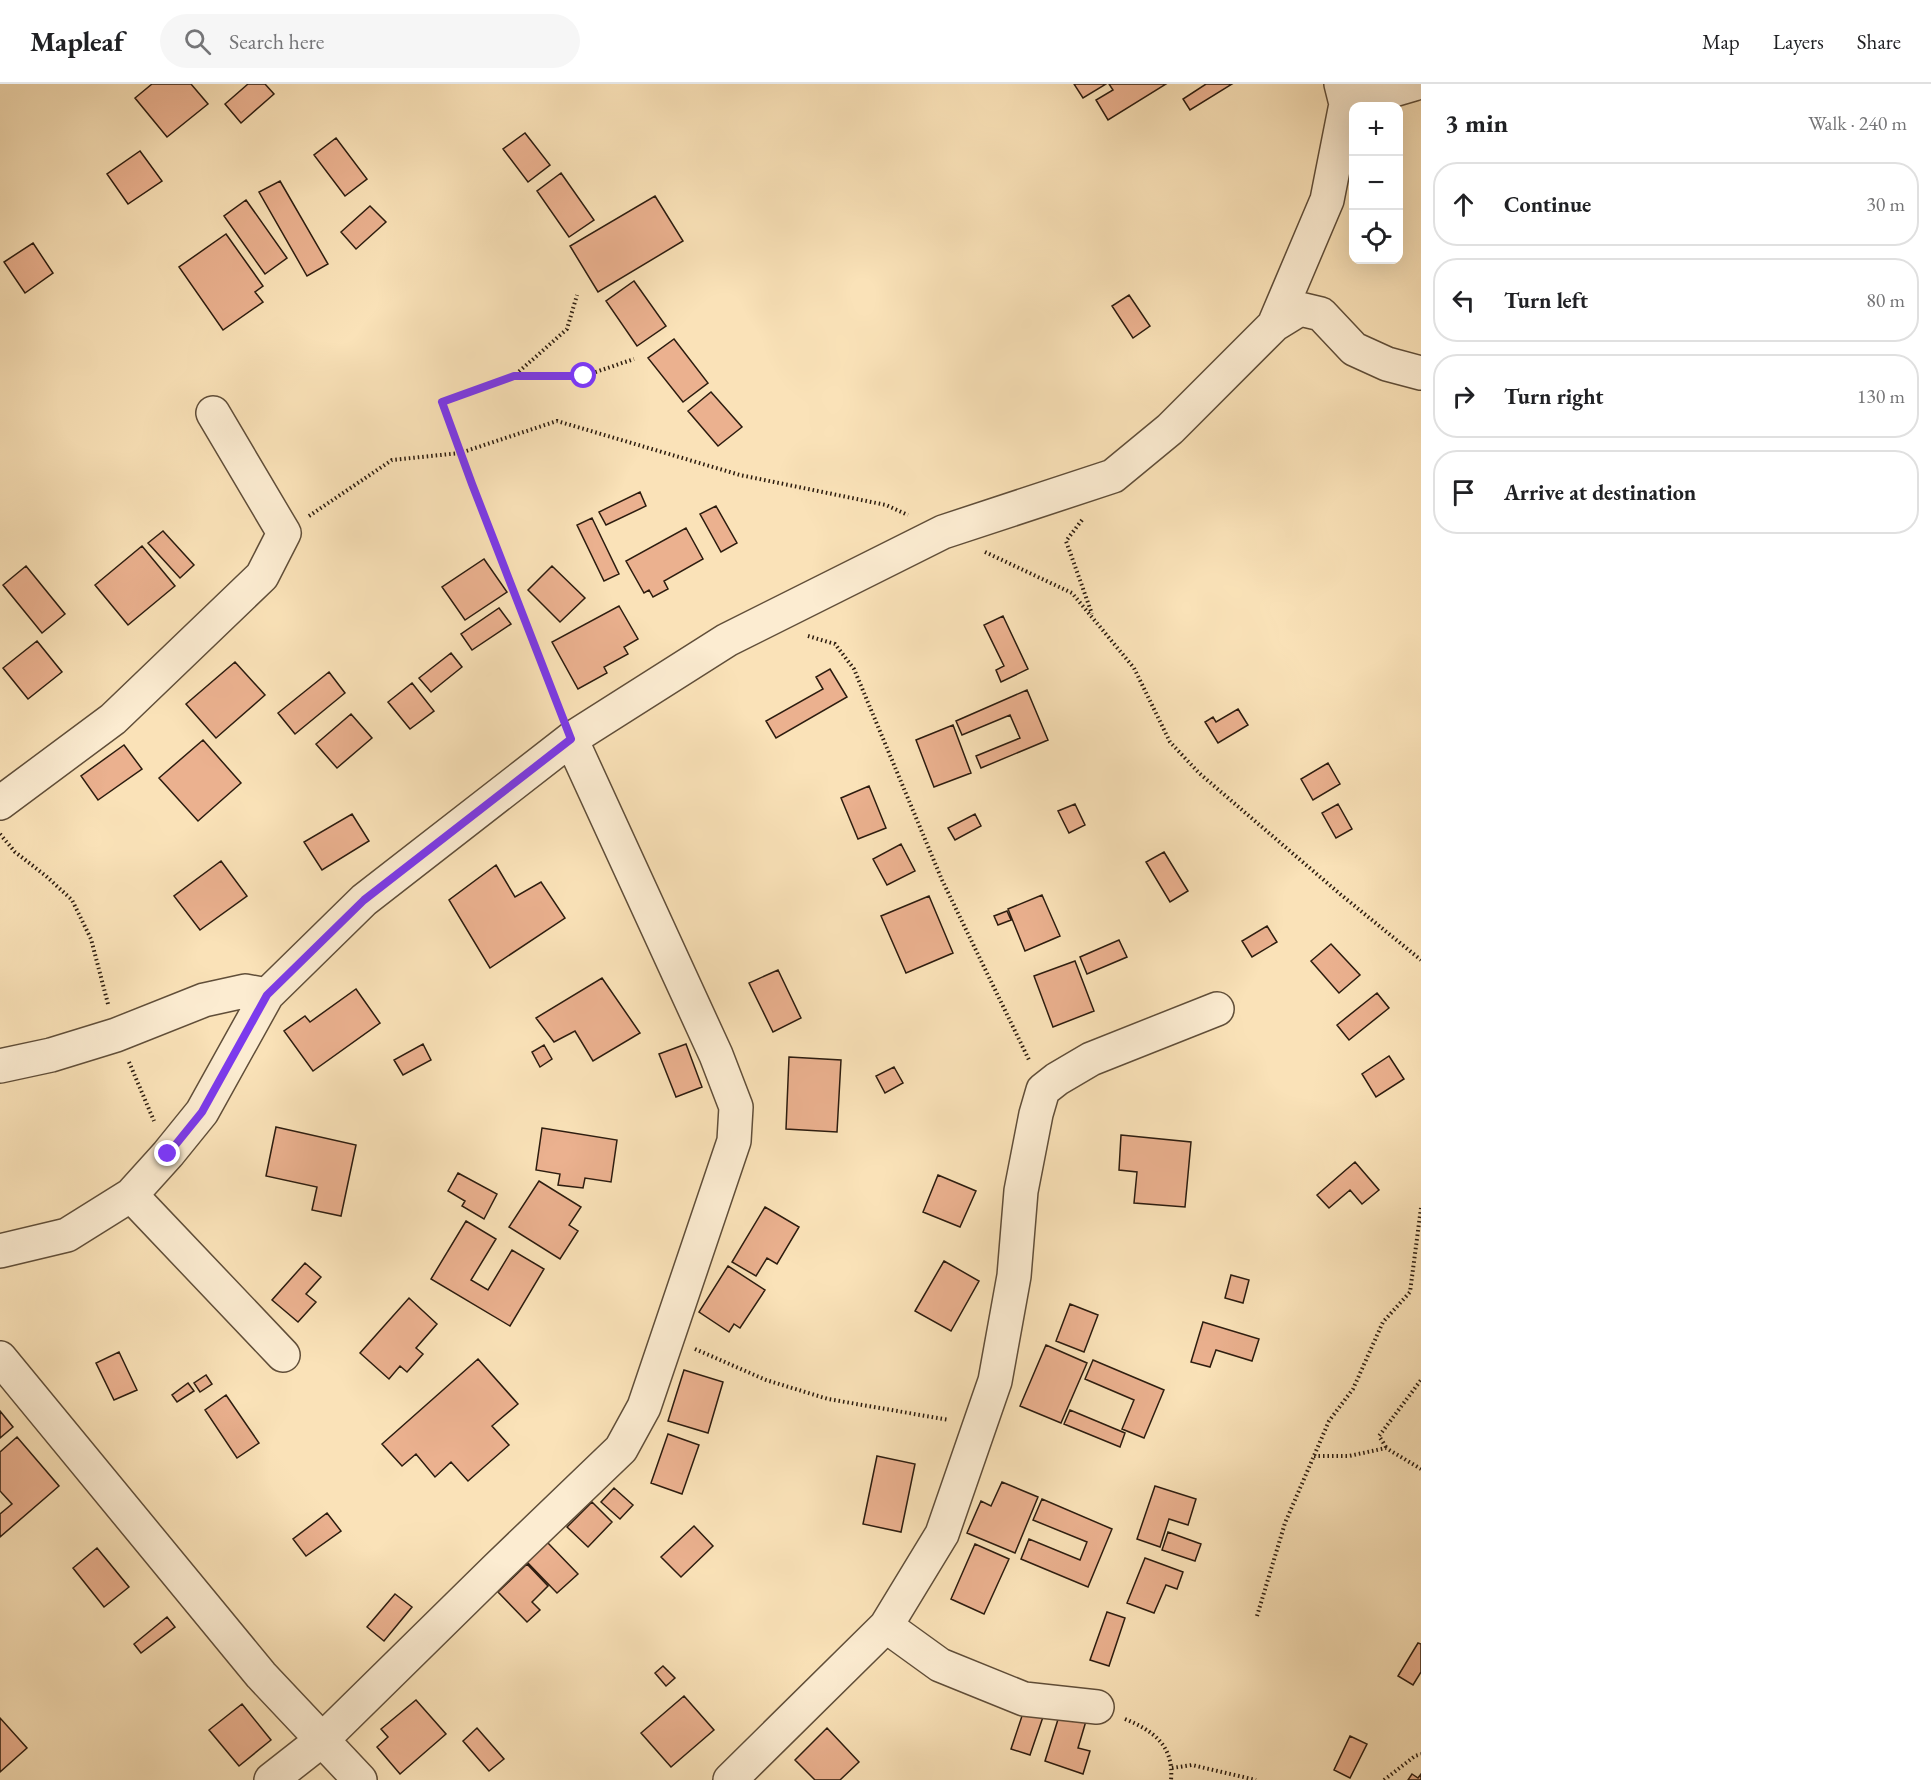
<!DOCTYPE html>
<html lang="en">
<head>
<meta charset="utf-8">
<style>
  body { margin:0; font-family:"EB Garamond",serif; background:#f6f6f6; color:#202124 }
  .controls { position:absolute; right:18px; top:18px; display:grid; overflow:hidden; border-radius:12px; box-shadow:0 6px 24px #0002 }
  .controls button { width:54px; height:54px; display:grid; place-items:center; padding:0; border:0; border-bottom:2px solid #e0e0e0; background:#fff; color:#202124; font:30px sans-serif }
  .stop { position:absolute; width:18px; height:18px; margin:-14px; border:4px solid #7c3aed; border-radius:50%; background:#fff }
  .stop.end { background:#7c3aed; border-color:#fff; box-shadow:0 2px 6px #0008 }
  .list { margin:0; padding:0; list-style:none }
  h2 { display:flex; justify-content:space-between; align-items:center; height:78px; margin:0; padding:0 24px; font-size:26px }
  h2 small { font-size:20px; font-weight:400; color:#757577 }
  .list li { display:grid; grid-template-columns:39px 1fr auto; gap:18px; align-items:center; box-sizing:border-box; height:84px; margin:0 12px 12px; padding:0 12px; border:2px solid #e0e0e0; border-radius:24px }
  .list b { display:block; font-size:22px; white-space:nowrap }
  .list em { font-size:20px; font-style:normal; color:#757577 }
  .icon { flex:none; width:33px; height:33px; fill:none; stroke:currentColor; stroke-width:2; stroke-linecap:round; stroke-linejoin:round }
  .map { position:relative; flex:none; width:1421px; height:1696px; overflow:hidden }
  header { display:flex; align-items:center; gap:36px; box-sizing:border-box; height:84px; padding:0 30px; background:#fff; border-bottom:2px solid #e0e0e0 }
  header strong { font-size:28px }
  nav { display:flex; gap:33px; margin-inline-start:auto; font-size:21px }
  .search { width:420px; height:54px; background:#f6f6f6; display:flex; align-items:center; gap:15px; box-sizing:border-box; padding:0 21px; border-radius:33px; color:#757577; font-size:22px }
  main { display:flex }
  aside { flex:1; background:#fff }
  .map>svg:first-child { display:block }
  .building { fill:#ebb18f; stroke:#2c1c0f; stroke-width:1.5 }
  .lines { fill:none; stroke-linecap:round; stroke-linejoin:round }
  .minor-casing { stroke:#604e39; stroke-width:36 }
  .path { stroke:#2c1c0f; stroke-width:4; stroke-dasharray:1.5 3; stroke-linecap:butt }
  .minor { stroke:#fcecd1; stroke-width:33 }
  .route { stroke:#7c3aed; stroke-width:8 }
</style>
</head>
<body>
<header>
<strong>Mapleaf</strong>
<div class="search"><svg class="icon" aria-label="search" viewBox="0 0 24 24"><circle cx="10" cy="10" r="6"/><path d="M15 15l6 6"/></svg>Search here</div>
<nav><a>Map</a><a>Layers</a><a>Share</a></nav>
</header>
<main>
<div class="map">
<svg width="1421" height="1696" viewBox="0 0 1421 1696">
  <rect width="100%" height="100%" fill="#fae2b8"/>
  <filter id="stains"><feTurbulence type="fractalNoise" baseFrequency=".00333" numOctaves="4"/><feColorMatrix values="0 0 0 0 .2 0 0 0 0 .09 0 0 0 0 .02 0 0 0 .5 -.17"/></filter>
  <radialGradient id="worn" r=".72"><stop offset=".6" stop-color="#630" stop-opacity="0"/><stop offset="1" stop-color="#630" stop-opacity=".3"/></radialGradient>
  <path class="building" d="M 152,0 L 191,0 L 208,20 L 167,53 L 135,14 Z
    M 248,0 L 265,0 L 274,10 L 241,39 L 225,20 Z
    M 1074,0 L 1106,0 L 1083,14 Z
    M 1109,0 L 1166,0 L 1108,36 L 1096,16 L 1113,6 Z
    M 1206,0 L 1232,0 L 1190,26 L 1183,15 Z
    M 525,49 L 550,81 L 528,98 L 503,65 Z
    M 336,54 L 367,95 L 345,112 L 314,71 Z
    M 140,67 L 162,97 L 128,120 L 107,90 Z
    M 561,89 L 594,136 L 569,153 L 537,107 Z
    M 280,97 L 328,180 L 307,192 L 259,108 Z
    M 655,112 L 683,157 L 598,208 L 570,162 Z
    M 246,116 L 287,174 L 265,190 L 224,132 Z
    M 370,122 L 386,138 L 356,165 L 341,148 Z
    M 226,150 L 263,202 L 255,208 L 263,218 L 223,246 L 179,183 Z
    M 33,159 L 53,189 L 25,209 L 4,178 Z
    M 634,197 L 666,242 L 637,262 L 606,217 Z
    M 1129,211 L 1150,242 L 1133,254 L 1112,222 Z
    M 674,255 L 708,299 L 683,318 L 648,274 Z
    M 711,308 L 742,343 L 718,362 L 688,327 Z
    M 640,408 L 646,422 L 606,441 L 599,428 Z
    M 716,422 L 737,459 L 721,468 L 700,430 Z
    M 592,434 L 619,490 L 604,497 L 577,441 Z
    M 686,444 L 703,475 L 664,497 L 668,505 L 653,513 L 649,506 L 644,509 L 626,477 Z
    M 163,447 L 194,481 L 180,494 L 148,459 Z
    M 142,462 L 175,502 L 128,541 L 95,501 Z
    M 484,475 L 507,508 L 465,536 L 442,503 Z
    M 26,482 L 65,530 L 42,549 L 3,501 Z
    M 552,482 L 585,514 L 560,538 L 528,506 Z
    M 619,522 L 638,555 L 624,563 L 628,570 L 604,583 L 607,589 L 578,605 L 552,558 Z
    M 499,524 L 511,540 L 472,566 L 461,550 Z
    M 1003,532 L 1028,585 L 1001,598 L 996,586 L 1004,582 L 984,541 Z
    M 37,557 L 62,588 L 28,615 L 3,584 Z
    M 451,569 L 462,583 L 431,608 L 419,594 Z
    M 235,578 L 265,611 L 216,654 L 186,620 Z
    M 830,585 L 847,613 L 776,654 L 766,637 L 823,605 L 816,593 Z
    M 329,588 L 345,609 L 295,650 L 278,629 Z
    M 412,599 L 434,627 L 410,645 L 388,618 Z
    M 1027,606 L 1048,656 L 981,684 L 976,672 L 1020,654 L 1010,631 L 962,651 L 956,637 Z
    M 1238,625 L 1248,641 L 1218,659 L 1205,638 L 1213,633 L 1216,638 Z
    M 351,630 L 372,654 L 337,684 L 316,660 Z
    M 953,641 L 971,689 L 934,703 L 916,656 Z
    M 203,656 L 241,699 L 198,737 L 159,694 Z
    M 124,661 L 142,685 L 98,716 L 81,692 Z
    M 1328,679 L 1340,700 L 1313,716 L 1301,695 Z
    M 869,702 L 886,744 L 858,755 L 841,714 Z
    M 1075,720 L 1085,741 L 1069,749 L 1058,727 Z
    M 1338,720 L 1352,745 L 1336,754 L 1322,729 Z
    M 352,730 L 369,757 L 322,786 L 304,758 Z
    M 975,730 L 981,742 L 955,756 L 948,744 Z
    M 901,760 L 915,787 L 887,801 L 873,775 Z
    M 1164,768 L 1188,807 L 1170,818 L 1146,778 Z
    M 221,777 L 247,812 L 200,846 L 174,812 Z
    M 496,781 L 515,813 L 541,798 L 565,834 L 490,884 L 449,816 Z
    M 1042,811 L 1060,852 L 1025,867 L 1008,825 Z
    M 929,812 L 953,869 L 906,889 L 881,832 Z
    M 1007,827 L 1011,836 L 998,841 L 994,832 Z
    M 1267,842 L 1277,858 L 1252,873 L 1242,857 Z
    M 1119,856 L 1127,873 L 1087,890 L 1080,873 Z
    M 1331,860 L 1360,891 L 1339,909 L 1311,877 Z
    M 1075,877 L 1094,927 L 1053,943 L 1034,892 Z
    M 778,886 L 801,934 L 773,948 L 749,899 Z
    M 602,894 L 640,949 L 593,977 L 575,947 L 554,958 L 536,934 Z
    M 356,905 L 380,939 L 313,987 L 284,947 L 305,932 L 310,938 Z
    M 1377,909 L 1389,924 L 1349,956 L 1337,941 Z
    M 423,960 L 431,976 L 403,991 L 394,976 Z
    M 686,960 L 702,1003 L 676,1013 L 659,970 Z
    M 544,961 L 552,975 L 540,983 L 532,968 Z
    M 1389,972 L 1404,995 L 1376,1013 L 1362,990 Z
    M 789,973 L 841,976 L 837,1048 L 786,1045 Z
    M 894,983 L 903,999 L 885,1009 L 876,992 Z
    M 276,1043 L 356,1061 L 341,1132 L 312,1126 L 317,1103 L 266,1092 Z
    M 542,1044 L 617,1056 L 611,1098 L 585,1094 L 583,1104 L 558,1101 L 560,1090 L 536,1086 Z
    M 1121,1051 L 1191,1058 L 1185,1123 L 1134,1119 L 1137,1088 L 1119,1086 Z
    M 1355,1078 L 1379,1106 L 1362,1120 L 1350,1106 L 1329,1124 L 1317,1111 Z
    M 458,1089 L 497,1110 L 484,1135 L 462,1122 L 465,1117 L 448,1107 Z
    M 938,1091 L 976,1107 L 960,1143 L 923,1128 Z
    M 539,1097 L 581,1123 L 569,1141 L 578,1147 L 560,1175 L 509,1143 Z
    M 765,1123 L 799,1143 L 777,1180 L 767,1174 L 756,1192 L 732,1178 Z
    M 466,1137 L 496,1155 L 471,1196 L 488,1206 L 512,1166 L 544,1185 L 510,1242 L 431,1195 Z
    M 944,1177 L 979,1197 L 951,1247 L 915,1227 Z
    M 305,1179 L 321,1193 L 306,1210 L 316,1218 L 298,1238 L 272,1216 Z
    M 728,1182 L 765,1206 L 740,1244 L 734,1240 L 729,1248 L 699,1228 Z
    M 1231,1191 L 1249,1196 L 1243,1219 L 1225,1214 Z
    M 409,1214 L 437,1240 L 416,1264 L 423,1270 L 407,1288 L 400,1282 L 389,1295 L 360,1269 Z
    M 1070,1220 L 1098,1231 L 1084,1268 L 1056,1257 Z
    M 1203,1238 L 1259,1255 L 1252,1277 L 1216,1266 L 1210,1283 L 1191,1278 Z
    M 1046,1261 L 1087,1279 L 1061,1339 L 1020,1322 Z
    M 119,1268 L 137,1306 L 114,1316 L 96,1279 Z
    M 478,1275 L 518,1320 L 492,1342 L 509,1361 L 468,1397 L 451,1378 L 435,1393 L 416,1370 L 402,1382 L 382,1360 Z
    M 1093,1276 L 1164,1306 L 1144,1354 L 1122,1345 L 1134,1316 L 1085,1295 Z
    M 684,1286 L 723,1298 L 708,1349 L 668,1337 Z
    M 206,1291 L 212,1300 L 200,1308 L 194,1299 Z
    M 188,1299 L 194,1307 L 177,1318 L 172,1311 Z
    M 226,1311 L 259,1359 L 237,1374 L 205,1326 Z
    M 1070,1326 L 1125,1349 L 1120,1363 L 1064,1340 Z
    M 0,1327 L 13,1343 L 0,1354 Z
    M 668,1350 L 699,1361 L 682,1410 L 651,1399 Z
    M 17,1353 L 59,1402 L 0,1453 L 0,1430 L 12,1420 L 0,1407 L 0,1368 Z
    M 877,1372 L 915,1380 L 901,1448 L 863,1440 Z
    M 1002,1398 L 1038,1413 L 1015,1469 L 967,1449 L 981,1417 L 991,1422 Z
    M 1155,1402 L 1196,1415 L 1188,1441 L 1169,1435 L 1160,1463 L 1137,1455 Z
    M 614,1404 L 633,1421 L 620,1435 L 601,1418 Z
    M 1042,1415 L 1112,1445 L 1088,1503 L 1021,1475 L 1029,1455 L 1080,1476 L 1087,1458 L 1033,1436 Z
    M 592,1418 L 612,1438 L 588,1463 L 567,1443 Z
    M 327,1429 L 341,1447 L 306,1472 L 293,1455 Z
    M 694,1442 L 713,1462 L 681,1493 L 661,1473 Z
    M 1168,1448 L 1201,1460 L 1195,1477 L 1162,1466 Z
    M 547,1458 L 578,1490 L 557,1509 L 526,1477 Z
    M 975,1460 L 1009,1475 L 984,1530 L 951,1515 Z
    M 97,1464 L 129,1503 L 104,1523 L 73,1484 Z
    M 1145,1474 L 1183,1488 L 1177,1505 L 1166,1501 L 1154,1529 L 1127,1519 Z
    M 527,1480 L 548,1502 L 532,1518 L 540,1526 L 527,1538 L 498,1508 Z
    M 395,1510 L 412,1523 L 384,1557 L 367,1543 Z
    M 1107,1528 L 1125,1534 L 1109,1582 L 1090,1576 Z
    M 167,1533 L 175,1543 L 141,1569 L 134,1560 Z
    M 1418,1559 L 1421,1560 L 1421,1588 L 1413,1601 L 1398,1592 Z
    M 663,1582 L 675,1594 L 666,1602 L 655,1589 Z
    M 684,1612 L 714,1646 L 671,1683 L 641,1649 Z
    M 416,1616 L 446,1650 L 400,1690 L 377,1663 L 388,1653 L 381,1645 Z
    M 242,1620 L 271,1656 L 239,1682 L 209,1646 Z
    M 1024,1626 L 1043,1633 L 1030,1671 L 1011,1665 Z
    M 1060,1629 L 1086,1637 L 1078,1664 L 1090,1667 L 1083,1690 L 1045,1677 Z
    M 0,1634 L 27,1664 L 0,1688 Z
    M 477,1644 L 504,1675 L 489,1687 L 463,1657 Z
    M 827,1644 L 859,1678 L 840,1696 L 815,1696 L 795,1676 Z
    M 1350,1652 L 1367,1660 L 1350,1694 L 1334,1686 Z
    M 1412,1690 L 1418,1694 L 1421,1690 L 1421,1696 L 1408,1696 Z"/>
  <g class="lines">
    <g class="minor-casing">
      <path id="minor" d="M 1346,20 L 1414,0
        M 1274,241 L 1300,225 L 1321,230 L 1354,265 L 1387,280 L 1421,289
        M 0,719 L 113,635 L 262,492 L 284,449 L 213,329
        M 0,982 L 51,971 L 116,951 L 204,916 L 245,907 L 267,911
        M 131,1111 L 283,1271
        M 0,1167 L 67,1151 L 131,1111 L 168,1070 L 202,1028 L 267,911 L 364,816 L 571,655 L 727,556 L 943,448 L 1113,392 L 1170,345 L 1274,241 L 1327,116 L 1346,20 L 1341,0
        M 0,1274 L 261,1591 L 360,1696
        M 886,1542 L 940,1581 L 1024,1615 L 1097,1623
        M 271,1696 L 322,1656 L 496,1485 L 621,1365 L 644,1323 L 734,1057 L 736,1023 L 716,971 L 571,655
        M 730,1696 L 886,1542 L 942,1450 L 995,1297 L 1014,1192 L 1021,1107 L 1036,1030 L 1043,1006 L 1057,995 L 1091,975 L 1217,925"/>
    </g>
    <path class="path" d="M 515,292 L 584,292 L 634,275
      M 309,432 L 392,376 L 460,369 L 557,337 L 740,391 L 886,421 L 908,431
      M 1082,436 L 1066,457 L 1092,530
      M 985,468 L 1072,509 L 1134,584 L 1170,658 L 1199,689 L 1340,810 L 1421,876
      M 808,552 L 835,560 L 854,585 L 942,796 L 1030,978
      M 560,627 L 472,400 L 442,318 L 514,292 L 567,245 L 577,211
      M 0,750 L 15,768 L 46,792 L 72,816 L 91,855 L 108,920
      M 129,978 L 154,1037
      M 695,1265 L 766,1296 L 828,1315 L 949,1336
      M 1386,1363 L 1379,1352 L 1421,1296
      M 1314,1372 L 1349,1372 L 1386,1364 L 1421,1385
      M 1257,1532 L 1285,1439 L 1329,1337 L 1353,1305 L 1383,1238 L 1410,1208 L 1421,1124
      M 1125,1635 C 1154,1647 1174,1662 1171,1696
      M 1172,1684 L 1192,1681 L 1256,1696
      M 1384,1696 L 1415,1672 L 1421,1670"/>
    <use href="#minor" class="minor"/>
  </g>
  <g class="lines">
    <path class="route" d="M 168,1070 L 202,1028 L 267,911 L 364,816 L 571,655 L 472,400 L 442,318 L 514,292 L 584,292"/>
  </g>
  <rect width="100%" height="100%" filter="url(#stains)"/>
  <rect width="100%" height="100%" fill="url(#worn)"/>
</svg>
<div class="controls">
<button>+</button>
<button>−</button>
<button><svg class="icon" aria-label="locate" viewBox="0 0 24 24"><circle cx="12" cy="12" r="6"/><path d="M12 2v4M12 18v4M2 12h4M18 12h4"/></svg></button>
</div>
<div class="stop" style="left:584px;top:292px"></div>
<div class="stop end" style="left:168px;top:1070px"></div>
</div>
<aside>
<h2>3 min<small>Walk · 240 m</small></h2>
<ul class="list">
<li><svg class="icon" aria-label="ahead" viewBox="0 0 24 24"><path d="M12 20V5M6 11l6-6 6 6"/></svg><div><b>Continue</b></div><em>30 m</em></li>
<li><svg class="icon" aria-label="left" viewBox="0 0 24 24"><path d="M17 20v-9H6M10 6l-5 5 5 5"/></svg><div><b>Turn left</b></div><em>80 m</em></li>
<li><svg class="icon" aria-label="right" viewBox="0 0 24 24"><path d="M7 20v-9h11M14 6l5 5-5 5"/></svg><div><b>Turn right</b></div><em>130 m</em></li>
<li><svg class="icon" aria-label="arrive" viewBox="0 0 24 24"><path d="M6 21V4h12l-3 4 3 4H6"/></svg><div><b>Arrive at destination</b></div></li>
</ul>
</aside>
</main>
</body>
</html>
